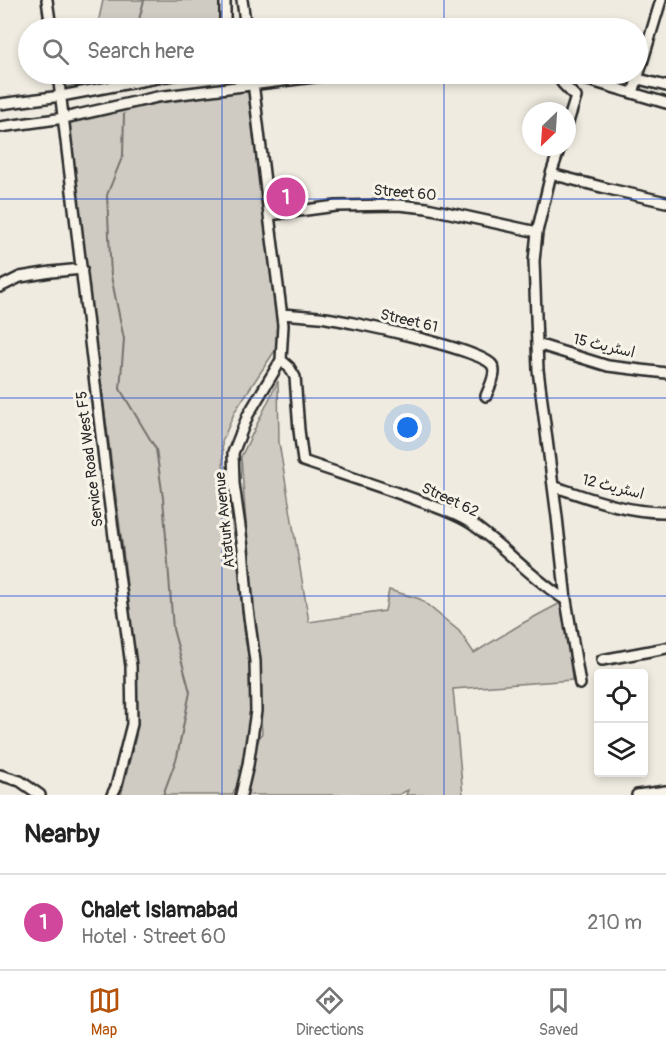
<!DOCTYPE html>
<html lang="en">
<head>
<meta charset="utf-8">
<style>
  body { margin:0; font-family:Pangolin,"Playpen Sans Arabic",sans-serif; background:#f6f6f6; color:#222 }
  .controls { position:absolute; right:18px; bottom:18px; display:grid; overflow:hidden; border-radius:6px; box-shadow:0 3px 9px #0003 }
  .controls button { width:54px; height:54px; display:grid; place-items:center; padding:0; border:0; border-bottom:2px solid #e0e0e0; background:#fff; color:#222; font:30px sans-serif }
  .compass { position:absolute; left:522px; top:102px; width:54px; height:54px; border-radius:50%; background:#fff; box-shadow:0 3px 9px #0003; rotate:205deg }
  .you { position:absolute; left:408px; top:428px; width:21px; height:21px; margin:-15px; border:4px solid #fff; border-radius:50%; background:#1a73e8; box-shadow:0 0 0 9px #1a73e833 }
  .badge { display:grid; place-items:center; width:39px; height:39px; border-radius:50%; background:#b45309; color:#fff; font-size:20px; font-weight:700 }
  .pin { position:absolute; translate:-50% -50%; border:3px solid #fff; box-shadow:0 2px 6px #0006 }
  .list { margin:0; padding:0; list-style:none }
  h2 { display:flex; justify-content:space-between; align-items:center; height:78px; margin:0; padding:0 24px; font-size:26px }
  h2 small { font-size:20px; font-weight:400; color:#767676 }
  .list li { display:grid; grid-template-columns:39px 1fr auto; gap:18px; align-items:center; box-sizing:border-box; height:96px; padding:0 24px; border-top:2px solid #e0e0e0 }
  .list b { display:block; font-size:22px; white-space:nowrap }
  .list p { margin:0; font-size:20px; white-space:nowrap; color:#767676 }
  .list em { font-size:20px; font-style:normal; color:#767676 }
  .icon { flex:none; width:33px; height:33px; fill:none; stroke:currentColor; stroke-width:2; stroke-linecap:round; stroke-linejoin:round }
  .map { position:relative; flex:none; width:666px; height:795px; overflow:hidden }
  .search { position:absolute; background:#fff; box-shadow:0 3px 9px #0003; left:18px; right:18px; top:18px; height:66px; display:flex; align-items:center; gap:15px; box-sizing:border-box; padding:0 21px; border-radius:33px; color:#767676; font-size:22px }
  .sheet { height:174px; background:#fff }
  nav { display:flex; justify-content:space-around; align-items:center; box-sizing:border-box; height:84px; border-top:2px solid #e0e0e0; background:#fff; font-size:16px; color:#767676 }
  nav a { display:grid; justify-items:center; gap:3px }
  nav .on { color:#b45309 }
  .map>svg:first-child { display:block }
  .green { fill:#cfcbc2; stroke:#7d7b76; stroke-width:1.5 }
  .lines { fill:none; stroke-linecap:round; stroke-linejoin:round }
  .stream { stroke:#74726e; stroke-width:2 }
  .minor-casing { stroke:#2b2b2b; stroke-width:14 }
  .minor { stroke:#f7f3e8; stroke-width:9 }
  .grid { fill:none; stroke:#1d4ed8; stroke-width:1.5; stroke-opacity:0.55 }
  .labels { text-anchor:middle; dominant-baseline:central; stroke-width:6; stroke-linejoin:round; paint-order:stroke }
  .street-label { font-size:15px; fill:#2b2b2b; stroke:#f7f3e8 }
</style>
</head>
<body>
<div class="map">
<svg width="666" height="795" viewBox="0 0 666 795">
  <rect width="100%" height="100%" fill="#efebe0"/>
  <filter id="ink" filterUnits="userSpaceOnUse"><feTurbulence type="fractalNoise" baseFrequency=".0167" numOctaves="2"/><feDisplacementMap in="SourceGraphic" scale="12" xChannelSelector="R" yChannelSelector="G"/><feConvolveMatrix kernelMatrix="1 2 1 2 8 2 1 2 1" color-interpolation-filters="sRGB"/></filter>
  <g filter="url(#ink)">
    <path class="green" d="M 103,0 L 229,0 L 233,28 L 97,28 Z
      M 60,74 L 127,74 L 62,88 Z
      M 251,91 L 268,228 L 280,343 L 235,411 L 222,442 L 224,477 L 230,507 L 239,571 L 245,639 L 250,663 L 253,718 L 236,787 L 232,795 L 121,795 L 136,736 L 136,667 L 123,550 L 67,124 L 177,99 Z
      M 278,381 L 279,443 L 309,622 L 385,611 L 389,590 L 420,599 L 459,631 L 474,653 L 523,623 L 566,600 L 572,680 L 453,689 L 463,795 L 406,795 L 408,790 L 398,795 L 247,795 C 250,780 254,743 262,733 L 241,457 Z"/>
    <g class="lines">
      <path class="stream" d="M 137,28 L 144,0
        M 124,114 L 123,155 L 107,195 L 111,276 L 124,339 L 120,389 L 156,449 L 163,498 L 173,629 L 190,692 L 177,757 L 163,795"/>
      <g class="minor-casing">
        <path id="minor" d="M 47,0 L 51,28
          M 242,0 L 246,28
          M 225,28 L 225,0
          M 58,74 L 106,476 L 131,666 L 132,724 L 116,787 L 112,795
          M 555,74 L 588,80 L 666,103
          M 556,74 L 563,84 L 576,97 L 567,125
          M 619,74 L 666,86
          M 633,93 L 661,0
          M 0,104 L 61,96 L 178,74
          M 0,127 L 64,118 L 157,97 L 338,74
          M 560,147 L 551,174 L 537,232 L 534,261 L 537,344 L 538,370 L 557,517 L 566,600 L 580,684
          M 551,174 L 609,189 L 666,202
          M 269,215 L 336,206 L 398,205 L 427,208 L 537,232
          M 0,287 L 20,277 L 51,272 L 82,269
          M 282,314 C 294,315 307,316 319,317 C 345,320 481,349 492,365 C 498,373 489,387 486,396
          M 537,344 L 608,366 L 666,373
          M 281,360 L 289,367 L 295,377 L 299,430 L 303,461 C 341,474 379,486 417,500 C 435,507 456,513 472,524 C 505,547 532,579 566,600
          M 553,486 C 589,498 627,513 666,512
          M 602,660 L 666,648
          M 0,775 L 20,781 L 40,795
          M 241,795 L 248,765 L 256,711 L 255,661 L 248,609 L 243,548 L 234,484 L 233,453 L 248,415 L 281,360 L 283,325 L 269,215 L 252,74
          M 637,795 L 666,791"/>
      </g>
      <use href="#minor" class="minor"/>
    </g>
  </g>
  <path class="grid" d="M 222,0 L 222,28M 444,0 L 444,28M 222,74 L 222,795M 444,74 L 444,795M 0,199 L 666,199M 0,398 L 666,398M 0,596 L 666,596"/>
  <g class="labels">
    <g class="street-label">
      <text transform="translate(405 193) rotate(5)">Street 60</text>
      <text transform="translate(409 321) rotate(13)">Street 61</text>
      <text transform="translate(604 346) rotate(13)">اسٹریٹ 15</text>
      <text transform="translate(90 459) rotate(-97)">Service Road West F5</text>
      <text transform="translate(613 487) rotate(14)">اسٹریٹ 12</text>
      <text transform="translate(450 500) rotate(25)">Street 62</text>
      <text transform="translate(225 520) rotate(-96)">Ataturk Avenue</text>
    </g>
  </g>
</svg>
<div class="controls">
<button><svg class="icon" aria-label="locate" viewBox="0 0 24 24"><circle cx="12" cy="12" r="6"/><path d="M12 2v4M12 18v4M2 12h4M18 12h4"/></svg></button>
<button><svg class="icon" aria-label="layers" viewBox="0 0 24 24"><path d="M12 4l9 5-9 5-9-5zM3 14l9 5 9-5"/></svg></button>
</div>
<svg class="compass" viewBox="-18 -18 36 36"><path d="M0-13l5 13h-10z" fill="#e53935"/><path d="M0 13l5-13h-10z" fill="#767676"/></svg>
<div class="you"></div>
<div class="pin badge" style="left:286px;top:197px;background:#d1479c">1</div>
<div class="search"><svg class="icon" aria-label="search" viewBox="0 0 24 24"><circle cx="10" cy="10" r="6"/><path d="M15 15l6 6"/></svg>Search here</div>
</div>
<section class="sheet">
<h2>Nearby<small></small></h2>
<ul class="list">
<li><span class="badge" style="background:#d1479c">1</span><div><b>Chalet Islamabad</b><p>Hotel · Street 60</p></div><em>210 m</em></li>
</ul>
</section>
<nav>
<a class="on"><svg class="icon" aria-label="map" viewBox="0 0 24 24"><path d="M3 6l6-2 6 2 6-2v14l-6 2-6-2-6 2zM9 4v14M15 6v14"/></svg>Map</a>
<a><svg class="icon" aria-label="directions" viewBox="0 0 24 24"><path d="M12 3l9 9-9 9-9-9zM9 14v-3h6M13 9l2 2-2 2"/></svg>Directions</a>
<a><svg class="icon" aria-label="saved" viewBox="0 0 24 24"><path d="M7 4h10v16l-5-4-5 4z"/></svg>Saved</a>
</nav>
</body>
</html>
